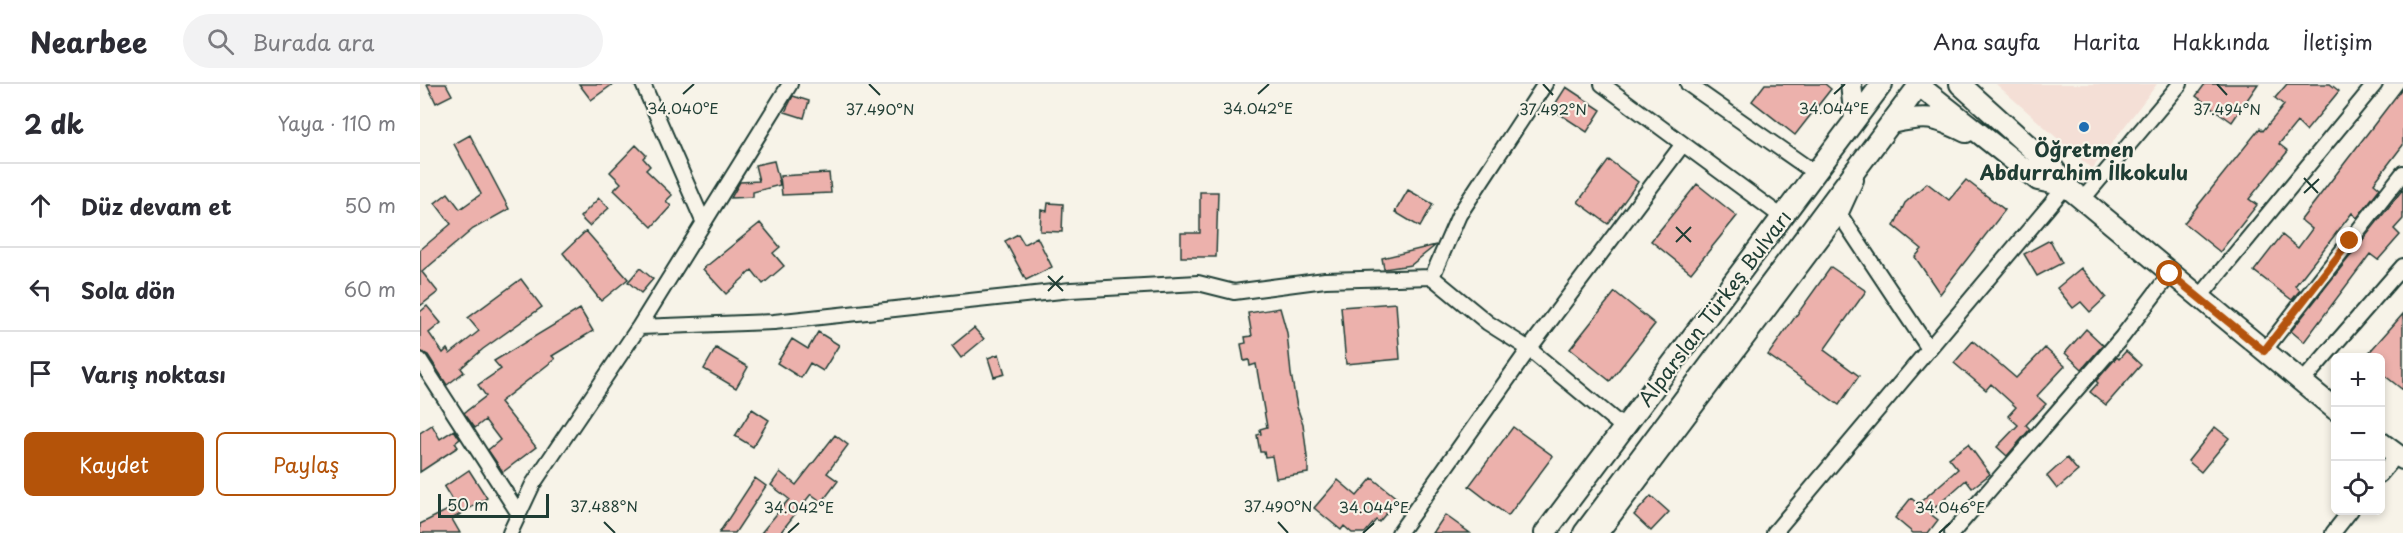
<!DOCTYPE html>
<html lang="tr">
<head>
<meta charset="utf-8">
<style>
  body { margin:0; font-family:"Playpen Sans",sans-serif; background:#f2f2f3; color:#2b2b33 }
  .controls { position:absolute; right:18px; bottom:18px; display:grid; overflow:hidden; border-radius:9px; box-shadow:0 3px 9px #0003 }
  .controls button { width:54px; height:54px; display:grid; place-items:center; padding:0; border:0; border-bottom:2px solid #e1e1e2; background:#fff; color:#2b2b33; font:30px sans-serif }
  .scale { position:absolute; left:18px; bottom:15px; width:111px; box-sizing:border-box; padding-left:6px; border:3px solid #1f3d34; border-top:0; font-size:16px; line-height:21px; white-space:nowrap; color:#1f3d34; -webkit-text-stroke:4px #f7f3e8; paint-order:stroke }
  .stop { position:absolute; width:18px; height:18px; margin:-14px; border:4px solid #b45309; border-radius:50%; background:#fff }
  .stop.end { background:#b45309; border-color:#fff; box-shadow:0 2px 6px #0008 }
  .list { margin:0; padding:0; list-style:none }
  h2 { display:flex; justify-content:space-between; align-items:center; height:78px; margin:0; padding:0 24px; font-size:26px }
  h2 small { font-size:20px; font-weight:400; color:#7c7c81 }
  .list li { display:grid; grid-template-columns:39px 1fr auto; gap:18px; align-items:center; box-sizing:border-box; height:84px; padding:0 24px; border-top:2px solid #e1e1e2 }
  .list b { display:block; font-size:22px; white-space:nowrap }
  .list em { font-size:20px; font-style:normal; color:#7c7c81 }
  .actions { display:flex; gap:12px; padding:18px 24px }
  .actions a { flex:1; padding:14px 0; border:2px solid #b45309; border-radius:9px; text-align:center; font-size:21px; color:#b45309 }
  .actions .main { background:#b45309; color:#fff }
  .icon { flex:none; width:33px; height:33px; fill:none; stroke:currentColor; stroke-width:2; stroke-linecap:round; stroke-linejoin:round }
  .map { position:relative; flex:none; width:1983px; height:449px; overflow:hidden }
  header { display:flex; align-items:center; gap:36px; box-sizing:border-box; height:84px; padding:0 30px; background:#fff; border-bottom:2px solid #e1e1e2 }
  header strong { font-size:28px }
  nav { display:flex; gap:33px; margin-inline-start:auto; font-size:21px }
  .search { width:420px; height:54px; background:#f2f2f3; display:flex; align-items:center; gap:15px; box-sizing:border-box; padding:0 21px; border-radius:33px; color:#7c7c81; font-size:22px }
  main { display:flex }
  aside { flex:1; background:#fff }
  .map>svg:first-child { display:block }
  .built { fill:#f4dfd6 }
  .building { fill:#ecb1ac; stroke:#1f3d34; stroke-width:1.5 }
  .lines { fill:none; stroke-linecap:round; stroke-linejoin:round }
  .street-casing { stroke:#1f3d34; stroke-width:18 }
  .secondary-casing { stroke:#1f3d34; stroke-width:24 }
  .street { stroke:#f7f3e8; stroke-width:14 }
  .secondary { stroke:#f7f3e8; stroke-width:20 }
  .route { stroke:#b45309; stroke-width:8 }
  .ticks { fill:none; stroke:#1f3d34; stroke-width:2 }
  .poi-dot { fill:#1f6fb2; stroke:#f7f3e8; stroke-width:2 }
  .labels { text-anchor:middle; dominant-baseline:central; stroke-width:4.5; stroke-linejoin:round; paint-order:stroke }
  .poi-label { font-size:20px; font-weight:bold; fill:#1f3d34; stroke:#f7f3e8 }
  .street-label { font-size:20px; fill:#1f3d34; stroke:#f7f3e8 }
  .ticks-label { font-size:15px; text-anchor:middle; fill:#1f3d34; stroke:#f7f3e8; stroke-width:4.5; stroke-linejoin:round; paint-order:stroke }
</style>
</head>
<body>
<header>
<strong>Nearbee</strong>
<div class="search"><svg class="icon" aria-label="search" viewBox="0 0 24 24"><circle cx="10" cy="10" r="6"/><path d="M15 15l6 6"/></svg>Burada ara</div>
<nav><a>Ana sayfa</a><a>Harita</a><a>Hakkında</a><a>İletişim</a></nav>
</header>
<main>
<aside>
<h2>2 dk<small>Yaya · 110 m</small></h2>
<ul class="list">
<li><svg class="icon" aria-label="ahead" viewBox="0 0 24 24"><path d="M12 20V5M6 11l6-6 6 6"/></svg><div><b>Düz devam et</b></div><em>50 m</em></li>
<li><svg class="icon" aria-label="left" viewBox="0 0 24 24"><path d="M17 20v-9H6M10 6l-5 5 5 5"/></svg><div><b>Sola dön</b></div><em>60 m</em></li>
<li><svg class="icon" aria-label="arrive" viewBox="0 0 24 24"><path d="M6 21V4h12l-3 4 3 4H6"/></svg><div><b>Varış noktası</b></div></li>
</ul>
<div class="actions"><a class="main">Kaydet</a><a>Paylaş</a></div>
</aside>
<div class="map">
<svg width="1983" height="449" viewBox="0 0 1983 449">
  <rect width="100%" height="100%" fill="#f7f3e8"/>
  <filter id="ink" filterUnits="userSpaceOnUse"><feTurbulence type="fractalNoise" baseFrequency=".0167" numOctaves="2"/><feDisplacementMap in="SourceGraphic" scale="12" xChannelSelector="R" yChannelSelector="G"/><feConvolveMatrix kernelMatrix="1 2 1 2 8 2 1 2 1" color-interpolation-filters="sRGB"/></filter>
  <g filter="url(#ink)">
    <path class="built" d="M 1576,0 L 1737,0 L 1672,85 Z"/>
    <path class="building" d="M 7,0 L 26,0 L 32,11 L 16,19 Z
      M 159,0 L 193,0 L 171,16 Z
      M 1345,0 L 1405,0 L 1411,5 L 1375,51 L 1332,17 Z
      M 1785,0 L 1838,0 L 1812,38 L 1776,12 Z
      M 1867,0 L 1910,0 L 1919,7 L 1886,47 L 1877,38 L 1859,60 L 1868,67 L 1829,115 L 1837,121 L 1800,168 L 1764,139 L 1840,44 L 1843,47 L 1864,21 L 1855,14 Z
      M 1146,3 L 1181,26 L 1167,48 L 1132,25 Z
      M 1983,3 L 1983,61 L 1954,99 L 1960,104 L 1937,134 L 1932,129 L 1875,202 L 1880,206 L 1872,216 L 1834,187 L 1862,151 L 1878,164 L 1892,145 L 1881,136 Z
      M 373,12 L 389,17 L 384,34 L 365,28 Z
      M 50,51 L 89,125 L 53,145 L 2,188 L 18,208 L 0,222 L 0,166 L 31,140 L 15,119 L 28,109 L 40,125 L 61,110 L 34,60 Z
      M 216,61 L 226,71 L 223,74 L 230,82 L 226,86 L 252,111 L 246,117 L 251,122 L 232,143 L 194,106 L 201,99 L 190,88 Z
      M 1189,76 L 1218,98 L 1188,140 L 1158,118 Z
      M 354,77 L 360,101 L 333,108 L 333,113 L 311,114 L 320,98 L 339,97 L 335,81 Z
      M 409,89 L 411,109 L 362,111 L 360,92 Z
      M 1546,96 L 1585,126 L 1520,210 L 1495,173 L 1502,165 L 1474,142 L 1485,119 L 1507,99 L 1529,116 Z
      M 1277,100 L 1317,132 L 1271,189 L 1231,157 Z
      M 1983,105 L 1983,135 L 1974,145 L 1980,151 L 1958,176 L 1950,170 L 1884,258 L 1871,247 Z
      M 988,106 L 1013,120 L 1000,143 L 975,128 Z
      M 780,108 L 798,108 L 796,173 L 761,173 L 761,149 L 780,149 Z
      M 179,114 L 189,124 L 169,142 L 160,133 Z
      M 628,119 L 643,120 L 642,148 L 620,147 L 621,126 L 627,127 Z
      M 340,139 L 360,163 L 353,169 L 364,182 L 343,200 L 332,186 L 306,210 L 283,185 Z
      M 166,147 L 208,195 L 181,217 L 143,169 Z
      M 598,150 L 604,160 L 617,153 L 632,183 L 606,196 L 585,157 Z
      M 1630,156 L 1642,179 L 1617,192 L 1604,170 Z
      M 1016,161 L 991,181 L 964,185 L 962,174 Z
      M 1411,183 L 1446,207 L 1404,266 L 1439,292 L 1419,321 L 1348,271 Z
      M 220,184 L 233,195 L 221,209 L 208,198 Z
      M 1661,184 L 1686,213 L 1670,228 L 1661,218 L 1653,224 L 1637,204 Z
      M 101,195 L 122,223 L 63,265 L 41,284 L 44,288 L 27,301 L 8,271 L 0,267 L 0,228 L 7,222 L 21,239 L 9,249 L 23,269 L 27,265 L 30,270 L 59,247 L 48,234 Z
      M 1195,208 L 1235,240 L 1190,297 L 1150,265 Z
      M 976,219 L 980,275 L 926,280 L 921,223 Z
      M 860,224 L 867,249 L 871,290 L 877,323 L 883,340 L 888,381 L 888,389 L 856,394 L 852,372 L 845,373 L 844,368 L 840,368 L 837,351 L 841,350 L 840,345 L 847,343 L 836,280 L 830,282 L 829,276 L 824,277 L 821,260 L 826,259 L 825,253 L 832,252 L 828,229 Z
      M 160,225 L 173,247 L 132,272 L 135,275 L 80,318 L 116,363 L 83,388 L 68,366 L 80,356 L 65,336 L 55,344 L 44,329 L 66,312 L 58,301 L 81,285 L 74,277 Z
      M 1983,230 L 1983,306 L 1960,288 L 1960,273 L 1945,273 Z
      M 554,244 L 564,255 L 541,274 L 532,262 Z
      M 1666,245 L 1683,261 L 1662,285 L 1645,269 Z
      M 398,248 L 419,261 L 403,287 L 390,279 L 381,294 L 357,279 L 372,255 L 388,265 Z
      M 1553,257 L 1596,294 L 1625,264 L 1645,282 L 1617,312 L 1626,320 L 1606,341 L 1610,345 L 1587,372 L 1577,363 L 1598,341 L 1588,332 L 1596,323 L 1571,300 L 1566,306 L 1534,279 Z
      M 296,264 L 328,283 L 316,304 L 284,285 Z
      M 1706,267 L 1721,281 L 1686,321 L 1670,308 L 1678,299 L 1676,297 L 1697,273 L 1699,275 Z
      M 579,270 L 585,290 L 574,293 L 568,274 Z
      M 332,325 L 349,336 L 333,363 L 315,352 Z
      M 12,341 L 20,355 L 34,346 L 40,355 L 35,359 L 38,363 L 0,388 L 0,349 Z
      M 1093,343 L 1133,372 L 1088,432 L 1049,402 Z
      M 1795,343 L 1809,354 L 1781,388 L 1768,377 Z
      M 415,351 L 428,361 L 407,389 L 418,397 L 402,418 L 391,410 L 360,449 L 341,449 L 369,415 L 351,401 L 360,388 L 376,401 Z
      M 1548,360 L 1570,390 L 1552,404 L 1546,396 L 1509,429 L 1518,436 L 1508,449 L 1493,449 L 1475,434 L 1491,414 L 1498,420 L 1538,385 L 1529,374 Z
      M 1647,374 L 1658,387 L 1637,405 L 1627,392 Z
      M 49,386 L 67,414 L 32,435 L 40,449 L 0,449 L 0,440 L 36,422 L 24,403 Z
      M 335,394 L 346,402 L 315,449 L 299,449 Z
      M 952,394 L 978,415 L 959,438 L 956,436 L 945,449 L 932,449 L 924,442 L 921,446 L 894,424 L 918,396 L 937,412 Z
      M 1231,412 L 1249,428 L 1231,447 L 1214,431 Z
      M 1025,431 L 1050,449 L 1013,449 Z"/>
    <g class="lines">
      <g class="street-casing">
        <path id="street" d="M 223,0 L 283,137
          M 1125,0 L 1039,131 L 1012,193 L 1068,239 L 1109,265 L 1204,344
          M 1182,0 L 1362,133
          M 1268,0 L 1395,89
          M 1663,115 L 1760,0
          M 1420,131 L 1509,265
          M 1779,214 L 1955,0
          M 219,243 L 354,238 L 651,206 L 778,199 L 814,208 L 905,196 L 1012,193
          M 1844,267 L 1983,89
          M 0,276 L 99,430
          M 1882,298 L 1983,182
          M 1960,391 L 1977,371
          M 90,449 L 113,400 L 219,243 L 370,0
          M 979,449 L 1109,265 L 1263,60
          M 1181,449 L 1420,131 L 1436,96
          M 1354,449 L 1646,102
          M 1532,449 L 1702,253 L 1750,190
          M 1913,449 L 1931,426"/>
      </g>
      <g class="secondary-casing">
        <path id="secondary" d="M 1431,0 L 1435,36
          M 1497,0 L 1618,96 L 1646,102
          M 1540,0 L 1633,84 L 1646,102 L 1916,326
          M 1471,39 C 1505,31 1514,32 1546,48
          M 1960,358 L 1983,375
          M 1125,449 L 1462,0
          M 1164,449 L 1500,0"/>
      </g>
      <use href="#street" class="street"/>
      <use href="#secondary" class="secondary"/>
    </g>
  </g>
  <g class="lines" filter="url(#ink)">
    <path class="route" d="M 1750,190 L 1844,267 L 1930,157"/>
  </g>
  <path class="ticks" d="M 449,0 L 460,11M 1123,0 L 1133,11M 1797,0 L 1807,11M 263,10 L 274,0M 838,10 L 849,0M 1414,10 L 1425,0M 1884,94 L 1898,109M 1884,109 L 1899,95M 1256,143 L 1271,158M 1256,158 L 1271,143M 628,192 L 643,207M 628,207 L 643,192M 184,438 L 195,449M 858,438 L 868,449M 368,449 L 379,439M 943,449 L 954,439M 1519,449 L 1530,439"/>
  <circle class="poi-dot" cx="1664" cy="43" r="6"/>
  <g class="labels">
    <g class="poi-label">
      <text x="1664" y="65">Öğretmen<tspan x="1664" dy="23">Abdurrahim İlkokulu</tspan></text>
    </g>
    <g class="street-label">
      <text transform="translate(1294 224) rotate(-53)">Alparslan Türkeş Bulvarı</text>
    </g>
  </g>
  <g class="ticks-label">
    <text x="263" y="30">34.040°E</text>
    <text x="838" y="30">34.042°E</text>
    <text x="1414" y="30">34.044°E</text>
    <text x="460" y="31">37.490°N</text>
    <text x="1133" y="31">37.492°N</text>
    <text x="1807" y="31">37.494°N</text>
    <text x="184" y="428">37.488°N</text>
    <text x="858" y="428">37.490°N</text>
    <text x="379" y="429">34.042°E</text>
    <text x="954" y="429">34.044°E</text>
    <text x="1530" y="429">34.046°E</text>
  </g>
</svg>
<div class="controls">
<button>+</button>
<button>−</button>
<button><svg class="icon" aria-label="locate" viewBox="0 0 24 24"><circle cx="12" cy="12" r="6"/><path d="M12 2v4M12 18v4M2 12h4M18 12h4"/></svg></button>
</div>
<div class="scale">50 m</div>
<div class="stop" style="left:1750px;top:190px"></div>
<div class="stop end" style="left:1930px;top:157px"></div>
</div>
</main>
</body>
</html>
